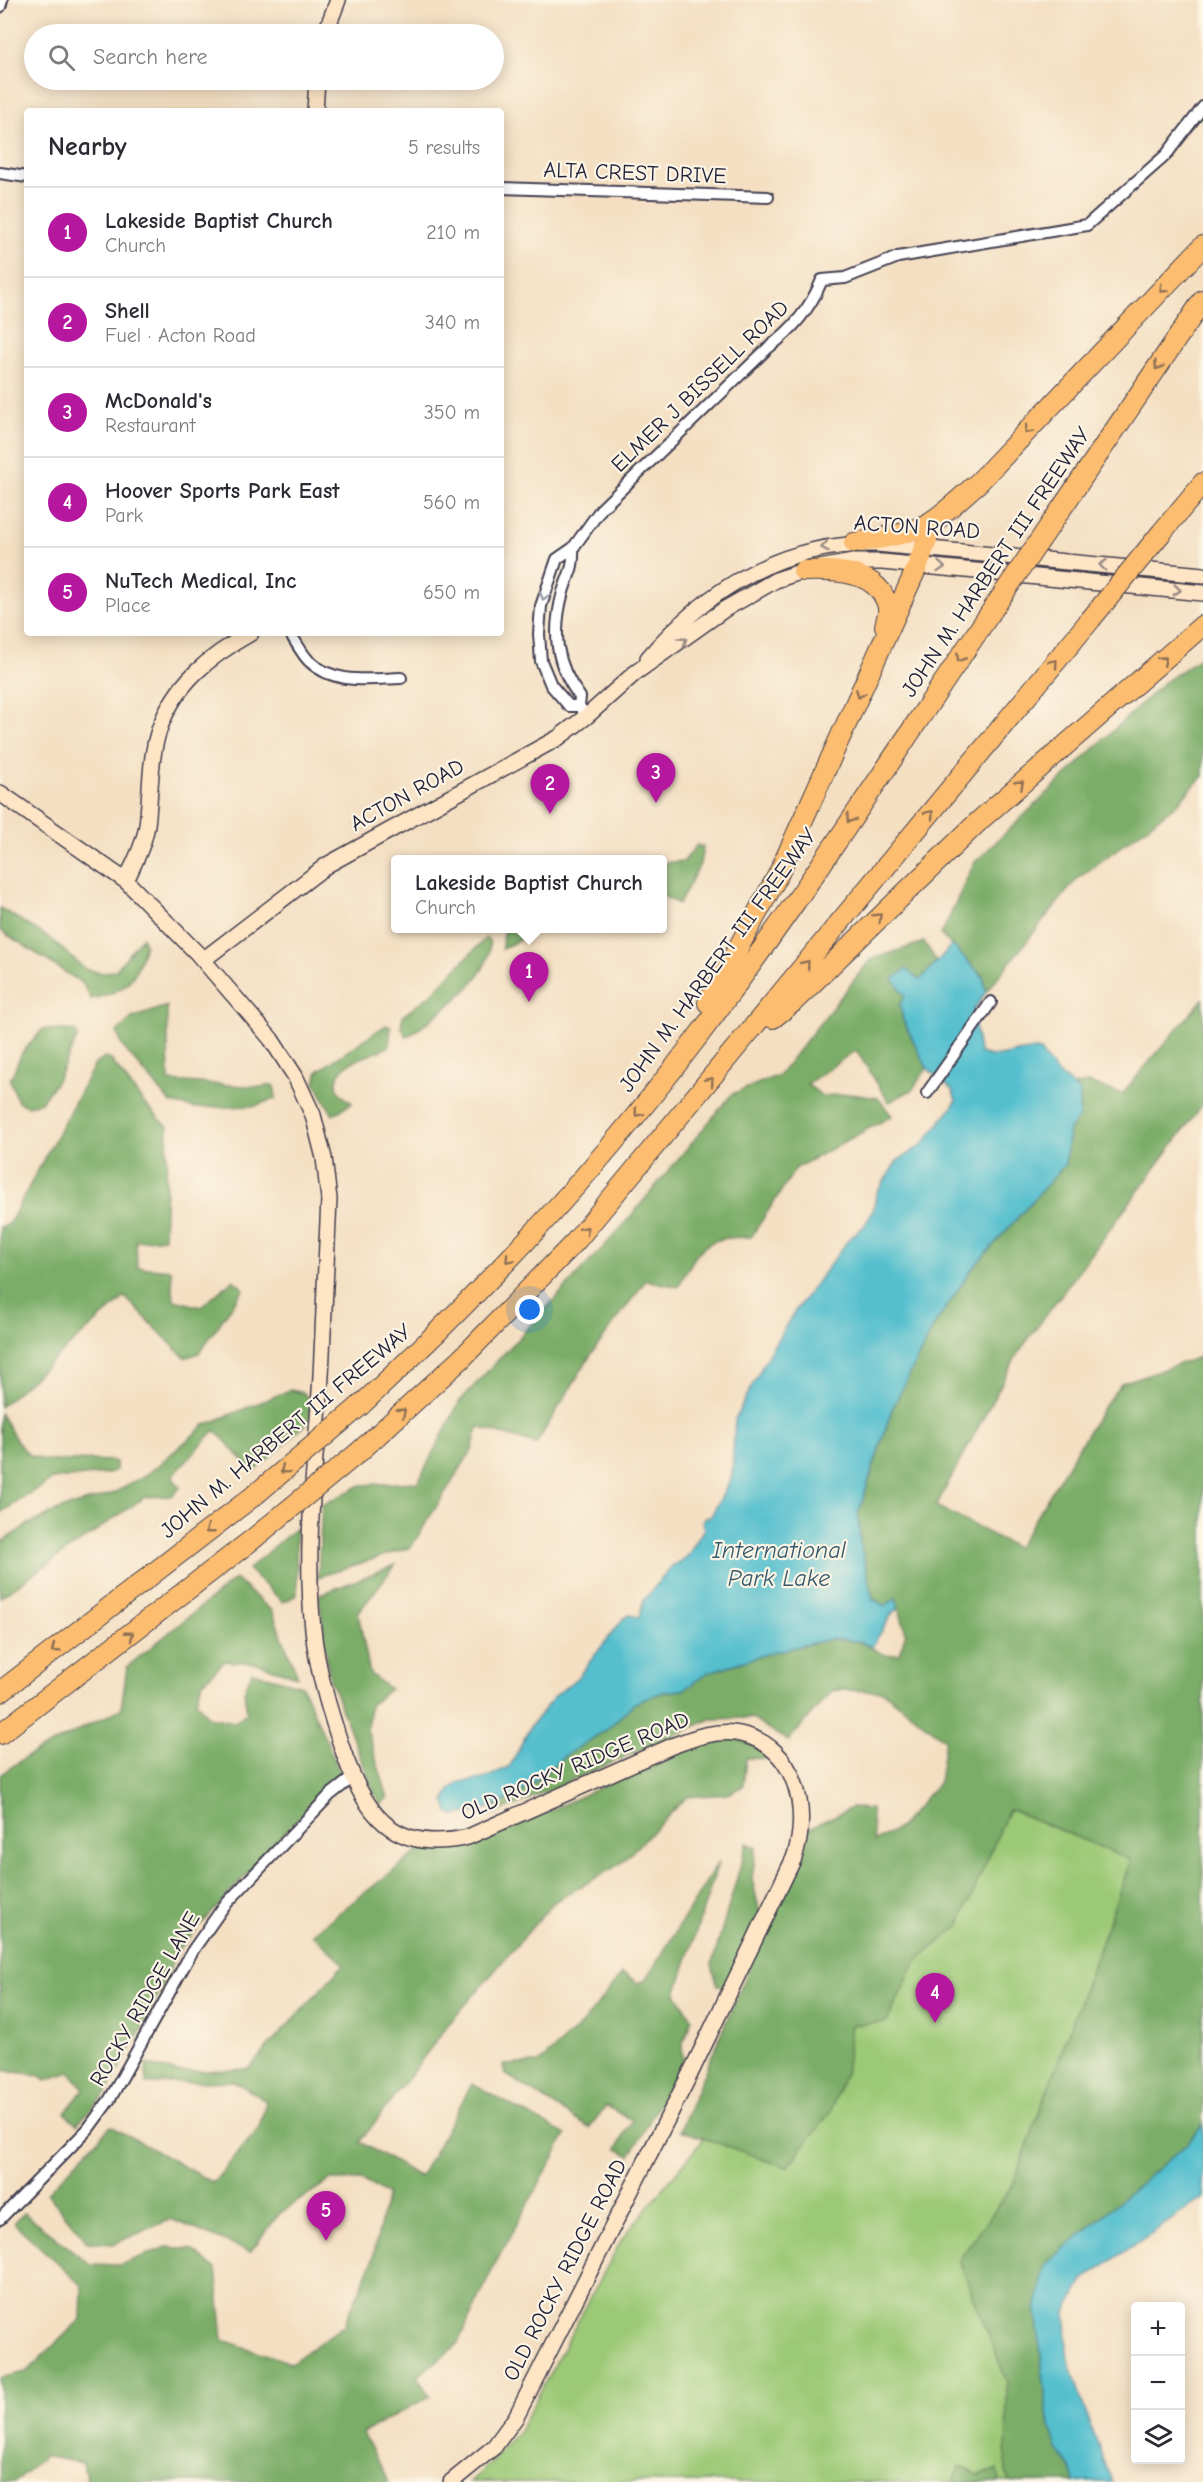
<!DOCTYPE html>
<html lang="en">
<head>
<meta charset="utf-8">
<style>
  body { margin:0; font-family:"Comic Neue",sans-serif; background:#f7f7f7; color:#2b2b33 }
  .controls { position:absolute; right:18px; bottom:18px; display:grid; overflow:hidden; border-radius:6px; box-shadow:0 3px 15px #0003 }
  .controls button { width:54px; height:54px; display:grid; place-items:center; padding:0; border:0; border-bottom:2px solid #e1e1e2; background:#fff; color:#2b2b33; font:30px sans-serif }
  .you { position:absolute; left:530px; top:1310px; width:21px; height:21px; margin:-15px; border:4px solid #fff; border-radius:50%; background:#1a73e8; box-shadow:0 0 0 9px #1a73e833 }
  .badge { display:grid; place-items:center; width:39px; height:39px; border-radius:50%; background:#b5179e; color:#fff; font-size:20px; font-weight:700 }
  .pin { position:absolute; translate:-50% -50px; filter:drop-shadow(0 2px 3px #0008) }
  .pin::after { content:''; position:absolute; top:32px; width:21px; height:18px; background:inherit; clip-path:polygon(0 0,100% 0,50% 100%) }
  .popup { position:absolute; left:391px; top:855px; width:276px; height:78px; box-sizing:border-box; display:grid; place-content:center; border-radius:6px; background:#fff; filter:drop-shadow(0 2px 4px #0005); font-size:20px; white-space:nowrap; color:#7c7c81 }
  .popup b { font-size:22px; color:#2b2b33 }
  .popup::after { content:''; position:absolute; left:50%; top:100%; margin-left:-12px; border:12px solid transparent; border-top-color:#fff }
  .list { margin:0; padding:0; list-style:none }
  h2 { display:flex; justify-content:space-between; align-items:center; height:78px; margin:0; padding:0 24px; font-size:26px }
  h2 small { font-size:20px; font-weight:400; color:#7c7c81 }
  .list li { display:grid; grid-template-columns:39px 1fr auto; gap:18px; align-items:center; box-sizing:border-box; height:90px; padding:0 24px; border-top:2px solid #e1e1e2 }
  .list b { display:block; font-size:22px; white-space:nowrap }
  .list p { margin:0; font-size:20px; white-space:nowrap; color:#7c7c81 }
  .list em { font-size:20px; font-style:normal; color:#7c7c81 }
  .icon { flex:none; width:33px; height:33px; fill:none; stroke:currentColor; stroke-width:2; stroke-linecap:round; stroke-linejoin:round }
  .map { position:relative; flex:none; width:1203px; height:2482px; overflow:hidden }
  .search { position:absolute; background:#fff; box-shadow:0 3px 15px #0003; left:24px; top:24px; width:480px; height:66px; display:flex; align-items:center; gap:15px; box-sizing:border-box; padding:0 21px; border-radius:33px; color:#7c7c81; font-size:22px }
  .panel { position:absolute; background:#fff; box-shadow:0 3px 15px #0003; left:24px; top:108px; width:480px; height:528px; border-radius:6px }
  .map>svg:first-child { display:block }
  .green { fill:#9bc976; stroke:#5e7658; stroke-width:1.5 }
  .forest { fill:#7cad67; stroke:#4f6851; stroke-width:1.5 }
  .water { fill:#54bfce; stroke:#3b7084; stroke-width:1.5 }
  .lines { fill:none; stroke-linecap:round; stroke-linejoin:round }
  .street-casing { stroke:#423e4f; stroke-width:14 }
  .secondary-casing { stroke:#423e4f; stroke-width:18 }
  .highway-casing { stroke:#423e4f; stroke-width:22 }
  .street { stroke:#fff; stroke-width:10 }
  .secondary { stroke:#fee5c5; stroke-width:15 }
  .highway { stroke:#fcbd6f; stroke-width:20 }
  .highway-bridge-casing { stroke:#423e4f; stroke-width:22; stroke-linecap:butt }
  .highway-bridge { stroke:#fcbd6f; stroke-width:20 }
  .oneway { stroke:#8f7055 }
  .oneway2 { stroke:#9b8d87 }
  .oneway3 { stroke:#9c9ca7 }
  .labels { text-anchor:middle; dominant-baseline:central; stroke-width:4.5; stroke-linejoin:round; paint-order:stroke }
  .street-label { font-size:22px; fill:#22223b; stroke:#fcf5e5 }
  .water-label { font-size:24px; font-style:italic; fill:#34596e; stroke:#fcf5e5 }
</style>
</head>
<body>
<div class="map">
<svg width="1203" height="2482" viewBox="0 0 1203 2482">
  <rect width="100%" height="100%" fill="#fcf5e5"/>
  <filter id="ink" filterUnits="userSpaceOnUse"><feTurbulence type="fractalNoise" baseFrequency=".0167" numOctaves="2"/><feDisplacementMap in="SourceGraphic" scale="12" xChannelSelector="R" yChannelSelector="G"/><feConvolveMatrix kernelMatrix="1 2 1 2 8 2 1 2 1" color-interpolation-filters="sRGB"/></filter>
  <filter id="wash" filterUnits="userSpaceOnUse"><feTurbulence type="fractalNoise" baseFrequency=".008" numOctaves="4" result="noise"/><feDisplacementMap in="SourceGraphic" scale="24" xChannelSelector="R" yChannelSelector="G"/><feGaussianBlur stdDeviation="1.35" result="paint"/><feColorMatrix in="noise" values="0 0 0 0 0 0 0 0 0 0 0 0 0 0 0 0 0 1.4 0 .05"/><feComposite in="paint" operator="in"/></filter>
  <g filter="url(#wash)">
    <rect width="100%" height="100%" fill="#f4dfc2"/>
    <path class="green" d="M 990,1788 L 1131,1860 L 1013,2185 L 959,2260 L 989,2330 L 1042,2482 L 470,2482 L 492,2462 L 520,2429 L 622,2239 Z"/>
    <path class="forest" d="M 1203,656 L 1203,776 L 1176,805 L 1076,880 L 986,992 L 983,976 L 941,935 L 974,863 L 1162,684 Z
      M 697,845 L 703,847 L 700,864 L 679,904 L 663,896 L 663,863 L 684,861 Z
      M 0,908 L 50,938 L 85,969 L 103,973 L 116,970 L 142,937 L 145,944 C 135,980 129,991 91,999 L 82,983 L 0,930 Z
      M 503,929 L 503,928 L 540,929 L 502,949 Z
      M 486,938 L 489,940 C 496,977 437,1014 412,1034 L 406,1036 L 401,1026 L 403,1016 L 429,996 Z
      M 924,942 L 937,962 L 905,996 L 903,1020 L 927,1068 L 912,1090 L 889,1102 L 856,1050 L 807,1084 L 822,1096 L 851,1094 L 878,1098 L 892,1116 L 796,1168 L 751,1237 C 701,1237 701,1246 678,1287 L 646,1280 L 590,1356 L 536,1444 L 478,1427 L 472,1450 L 411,1547 L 318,1577 L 322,1505 L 361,1485 L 418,1482 L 460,1401 L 620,1229 L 732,1094 L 779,1075 L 870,960 Z
      M 1203,999 L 1203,1104 L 1018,1353 L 936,1506 L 1017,1548 L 1104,1406 L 1122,1383 L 1203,1356 L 1203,2125 L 1187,2144 L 1045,2265 L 1036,2310 L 1048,2419 L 1057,2448 L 1071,2467 L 1075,2482 L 1009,2482 L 1006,2472 L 1007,2382 L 959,2260 L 1013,2185 L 1131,1860 L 1009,1809 L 959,1926 L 916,1961 L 887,2022 L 851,2025 L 846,2070 L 830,2113 L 787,2167 L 680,2130 L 809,1828 L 851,1808 L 871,1809 L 874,1842 L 900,1827 L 939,1782 L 945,1740 L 882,1691 L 833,1690 L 788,1741 L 751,1718 L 711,1719 L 495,1814 L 491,1809 L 536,1782 L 563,1757 L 606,1730 L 635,1703 L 663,1692 L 683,1690 L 709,1672 L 773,1652 L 831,1639 L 858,1641 L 885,1655 L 899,1654 L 906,1633 L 896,1598 L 885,1606 L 873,1599 L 860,1542 L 858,1514 L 892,1409 L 935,1324 L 972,1269 L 1065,1164 L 1069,1129 C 1081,1121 1084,1096 1075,1085 L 1089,1083 L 1122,1094 Z
      M 167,1006 L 169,1081 L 260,1087 L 274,1085 L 276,1098 L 255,1106 L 194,1108 L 171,1103 L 122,1046 L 117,1032 L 132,1018 Z
      M 386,1025 L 391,1027 L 389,1046 C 375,1057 335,1059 337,1085 C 338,1094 345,1099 352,1103 L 333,1115 L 315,1083 L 318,1071 Z
      M 43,1029 L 75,1031 L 78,1036 L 56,1082 L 41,1102 L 27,1106 L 18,1102 L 10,1080 L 22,1053 Z
      M 105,1058 L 111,1060 L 144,1103 L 168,1127 L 164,1238 L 136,1241 L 137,1267 L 171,1270 L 174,1300 L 201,1307 L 233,1280 L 244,1289 L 199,1353 L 185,1358 L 125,1297 L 0,1407 L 0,1226 L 3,1227 L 9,1224 L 95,1064 Z
      M 290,1390 L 304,1393 L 310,1402 L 312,1418 L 254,1472 L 215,1430 L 172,1476 L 180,1488 L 172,1496 L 145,1497 L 0,1597 L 0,1543 L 29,1524 L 61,1509 L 112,1494 L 149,1473 L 205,1425 Z
      M 0,1413 C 8,1424 16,1444 27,1453 C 46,1468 91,1456 116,1462 L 116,1470 L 106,1474 L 53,1479 L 0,1513 Z
      M 296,1528 L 297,1595 L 283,1602 L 248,1569 Z
      M 395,1565 L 358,1613 L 370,1674 L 390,1689 L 370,1705 L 367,1730 L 388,1798 L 379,1805 L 329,1676 L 319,1595 Z
      M 235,1579 L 272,1611 L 298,1677 L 256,1663 L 225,1661 L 202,1683 L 196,1701 L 208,1717 L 235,1722 L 247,1712 L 244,1691 L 252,1672 L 302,1686 L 340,1772 L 179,1949 L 147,2019 L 105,2095 L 77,2124 L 65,2113 L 84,2089 L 70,2072 L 46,2080 L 38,2075 L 0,2070 L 0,1775 L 26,1757 L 121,1709 L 127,1667 Z
      M 717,1739 L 740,1739 L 774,1759 L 746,1758 L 743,1786 L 727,1794 L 687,1797 L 620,1864 L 554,1902 L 447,2026 L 360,2142 L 420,2177 L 472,2084 L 566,2135 L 495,2264 L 457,2345 L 417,2377 L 430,2396 L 363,2433 L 389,2482 L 87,2482 L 83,2463 L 44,2456 L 15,2482 L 0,2482 L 0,2378 L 26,2372 L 81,2319 L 82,2286 L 14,2223 L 24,2213 L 90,2264 L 119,2265 L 167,2247 L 191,2249 L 216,2269 L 223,2340 L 291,2363 L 344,2325 L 372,2262 L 387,2194 L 361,2180 L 330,2180 L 280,2213 L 250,2252 L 171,2219 L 114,2244 L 87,2242 L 47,2193 L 111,2126 L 213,2183 L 259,2128 L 266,2101 L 234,2081 L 146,2084 L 146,2064 L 177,2072 L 248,2069 L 344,1964 L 312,1934 L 421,1849 L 477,1844 L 666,1757 Z
      M 747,1843 L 756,1848 L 752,1879 L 760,1913 L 724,1986 L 717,1985 L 712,1964 Z
      M 719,1861 L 676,1994 L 692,2018 L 682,2045 L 683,2061 L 630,2156 L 617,2149 L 632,2120 L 606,2106 L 589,2128 L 505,2074 L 503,2065 L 539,2063 L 584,2022 L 622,1973 L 638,1983 L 646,1980 Z
      M 960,2466 L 978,2475 L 997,2470 L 999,2482 L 954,2482 Z"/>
    <path class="water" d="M 952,945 L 983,977 L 986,992 L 973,1011 L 979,1052 C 1000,1064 1018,1046 1040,1051 L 1055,1071 L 1080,1092 L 1079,1118 L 1069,1129 L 1065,1164 L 972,1269 L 935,1324 L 892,1409 L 858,1514 L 860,1542 L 873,1599 L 885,1606 L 896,1598 L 899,1609 L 893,1612 L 872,1647 L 858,1641 L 831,1639 L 773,1652 L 709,1672 L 683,1690 L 663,1692 L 635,1703 L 606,1730 L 563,1757 L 515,1797 L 477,1812 L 454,1815 L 448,1812 L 445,1801 L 450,1790 L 460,1782 L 484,1779 L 510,1766 L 530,1727 L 554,1697 L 578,1677 L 623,1619 L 629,1615 L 639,1617 L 644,1600 L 672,1566 L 687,1557 L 704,1529 L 702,1522 L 704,1518 L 711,1516 L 732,1477 L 735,1419 L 768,1355 L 795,1311 L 849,1239 L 865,1225 L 874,1208 L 876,1194 L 897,1161 L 922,1145 L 953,1106 L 956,1100 L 952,1090 L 927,1068 L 903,1020 L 900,1004 L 905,996 L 893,979 L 906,969 L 920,980 Z
      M 1203,2125 L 1203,2198 L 1084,2279 L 1066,2312 L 1067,2353 L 1084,2408 L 1112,2482 L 1075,2482 L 1071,2467 L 1057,2449 L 1048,2419 L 1036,2310 L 1045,2265 L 1187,2144 Z"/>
  </g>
  <g filter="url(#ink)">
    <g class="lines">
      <g class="street-casing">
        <path id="street" d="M 0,7 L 2,0
          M 0,173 L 27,177
          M 501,188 L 768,197
          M 573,548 C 574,570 569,572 563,592 C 552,632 555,664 580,697 L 579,706 L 583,711
          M 290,633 C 296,642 302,654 309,661 C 334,685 369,679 401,678
          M 579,706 L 569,706 L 551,685 L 541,661 L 539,634 L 541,606 L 557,559 L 573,548 L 601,509 L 768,348 C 793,329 810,309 822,280 L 845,278 L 898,257 L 1087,225 L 1166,155 L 1203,107
          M 927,1093 L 991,1002
          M 0,2219 L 88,2129 L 110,2099 L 193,1950 L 224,1906 L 330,1795 L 353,1777"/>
      </g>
      <g class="secondary-casing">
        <path id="secondary" d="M 325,34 L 338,0
          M 315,111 L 317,80
          M 648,658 C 707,589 783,542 877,544 L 1203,575
          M 0,793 L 126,881 L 197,953 L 271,1039 L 295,1076 L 313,1115 L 324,1158 L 329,1199 C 326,1258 324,1317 321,1376 C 316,1459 304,1546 313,1629 C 317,1670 329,1709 342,1748 C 364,1813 393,1855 468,1837 L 672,1746 C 693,1738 717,1729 740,1734 C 796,1745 811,1811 794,1858 L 690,2074 L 516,2417 L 494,2447 L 451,2482
          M 126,881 C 134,863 144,845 147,825 C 151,794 149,760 159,730 C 175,683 210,656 251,633
          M 203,960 L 327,865 L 558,738 L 587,716 L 635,673 L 725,609 L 776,580 L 803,571 L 853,562 L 882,562 L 1203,593"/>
      </g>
      <g class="highway-casing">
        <path id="highway" d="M 1053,521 L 1203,300
          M 1162,532 L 1203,483
          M 854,543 C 878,538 905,536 927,524 C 945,514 961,497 978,483 L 1203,246
          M 803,571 C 832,570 879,569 888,607 C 889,612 886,621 885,626
          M 708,1003 L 778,875 L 918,565 L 932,526 L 944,512
          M 773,1018 L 792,1003 L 980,820 L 1203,625
          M 361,1405 C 483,1292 596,1172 696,1039 C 801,901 895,753 993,609
          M 359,1452 L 461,1359 L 575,1242 L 1091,619
          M 0,1692 L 256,1494
          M 0,1734 L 253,1539"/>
      </g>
      <use href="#street" class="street"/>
      <use href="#secondary" class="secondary"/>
      <use href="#highway" class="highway"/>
      <g class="highway-bridge-casing">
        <path id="highway-bridge" d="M 993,609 L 1053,521
          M 1091,619 L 1162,532
          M 256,1494 L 361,1405
          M 253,1539 L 359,1452"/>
      </g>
      <use href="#highway-bridge" class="highway-bridge"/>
    </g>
    <defs><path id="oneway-chevron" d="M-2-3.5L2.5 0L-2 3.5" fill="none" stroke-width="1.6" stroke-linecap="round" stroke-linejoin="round" transform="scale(1.5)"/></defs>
    <g class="oneway">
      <use href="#oneway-chevron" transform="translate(1163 289) rotate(134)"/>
      <use href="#oneway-chevron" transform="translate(1158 366) rotate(124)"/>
      <use href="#oneway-chevron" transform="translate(1028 430) rotate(134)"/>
      <use href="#oneway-chevron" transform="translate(960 658) rotate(124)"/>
      <use href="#oneway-chevron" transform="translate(1163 660) rotate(-41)"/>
      <use href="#oneway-chevron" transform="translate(1054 663) rotate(-50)"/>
      <use href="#oneway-chevron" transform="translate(860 694) rotate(113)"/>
      <use href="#oneway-chevron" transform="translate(1020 784) rotate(-42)"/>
      <use href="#oneway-chevron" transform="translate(930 814) rotate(-50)"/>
      <use href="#oneway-chevron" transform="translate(850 819) rotate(124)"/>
      <use href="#oneway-chevron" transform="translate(878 917) rotate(-44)"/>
      <use href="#oneway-chevron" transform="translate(806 964) rotate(-51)"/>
      <use href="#oneway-chevron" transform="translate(710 1081) rotate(-50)"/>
      <use href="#oneway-chevron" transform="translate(638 1113) rotate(130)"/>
      <use href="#oneway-chevron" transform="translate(585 1230) rotate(-50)"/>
      <use href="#oneway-chevron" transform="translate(509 1259) rotate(133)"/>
      <use href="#oneway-chevron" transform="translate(402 1412) rotate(-42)"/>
      <use href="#oneway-chevron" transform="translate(284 1470) rotate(140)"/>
      <use href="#oneway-chevron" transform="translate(209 1530) rotate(142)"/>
      <use href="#oneway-chevron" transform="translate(130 1635) rotate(-38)"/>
      <use href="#oneway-chevron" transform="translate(55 1649) rotate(142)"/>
    </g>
    <g class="oneway2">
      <use href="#oneway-chevron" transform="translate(825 547) rotate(170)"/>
      <use href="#oneway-chevron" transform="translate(1103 565) rotate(-174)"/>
      <use href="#oneway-chevron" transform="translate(941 567) rotate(5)"/>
      <use href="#oneway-chevron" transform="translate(1177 590) rotate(6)"/>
      <use href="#oneway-chevron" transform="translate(683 641) rotate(-36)"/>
    </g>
    <use class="oneway3" href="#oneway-chevron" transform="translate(544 596) rotate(107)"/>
  </g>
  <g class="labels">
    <g class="street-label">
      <text transform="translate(635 173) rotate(2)">ALTA CREST DRIVE</text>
      <text transform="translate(700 386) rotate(-44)">ELMER J BISSELL ROAD</text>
      <text transform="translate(917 527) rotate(4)">ACTON ROAD</text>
      <text transform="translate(996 562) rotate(-56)">JOHN M. HARBERT III FREEWAY</text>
      <text transform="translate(407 795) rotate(-29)">ACTON ROAD</text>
      <text transform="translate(718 960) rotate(-54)">JOHN M. HARBERT III FREEWAY</text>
      <text transform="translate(286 1431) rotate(-40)">JOHN M. HARBERT III FREEWAY</text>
      <text transform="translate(575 1766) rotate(-23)">OLD ROCKY RIDGE ROAD</text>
      <text transform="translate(145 1999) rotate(-60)">ROCKY RIDGE LANE</text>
      <text transform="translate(565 2270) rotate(-63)">OLD ROCKY RIDGE ROAD</text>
    </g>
    <g class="water-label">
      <text x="779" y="1550">International<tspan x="779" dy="28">Park Lake</tspan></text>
    </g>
  </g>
</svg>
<div class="controls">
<button>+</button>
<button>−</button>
<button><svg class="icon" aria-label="layers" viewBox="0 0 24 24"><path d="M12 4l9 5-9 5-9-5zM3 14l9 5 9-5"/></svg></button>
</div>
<div class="you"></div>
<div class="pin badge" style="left:529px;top:1002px">1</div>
<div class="popup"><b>Lakeside Baptist Church</b>Church</div>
<div class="pin badge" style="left:550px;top:814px">2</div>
<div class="pin badge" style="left:656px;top:803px">3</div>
<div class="pin badge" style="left:935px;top:2023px">4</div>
<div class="pin badge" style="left:326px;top:2241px">5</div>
<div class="search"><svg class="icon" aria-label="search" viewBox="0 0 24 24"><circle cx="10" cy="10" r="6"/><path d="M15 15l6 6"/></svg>Search here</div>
<section class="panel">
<h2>Nearby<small>5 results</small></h2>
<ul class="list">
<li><span class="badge">1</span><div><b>Lakeside Baptist Church</b><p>Church</p></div><em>210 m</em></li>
<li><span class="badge">2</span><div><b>Shell</b><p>Fuel · Acton Road</p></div><em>340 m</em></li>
<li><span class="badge">3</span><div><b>McDonald's</b><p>Restaurant</p></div><em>350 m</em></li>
<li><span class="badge">4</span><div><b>Hoover Sports Park East</b><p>Park</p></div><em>560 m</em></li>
<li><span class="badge">5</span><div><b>NuTech Medical, Inc</b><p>Place</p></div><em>650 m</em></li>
</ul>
</section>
</div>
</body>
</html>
